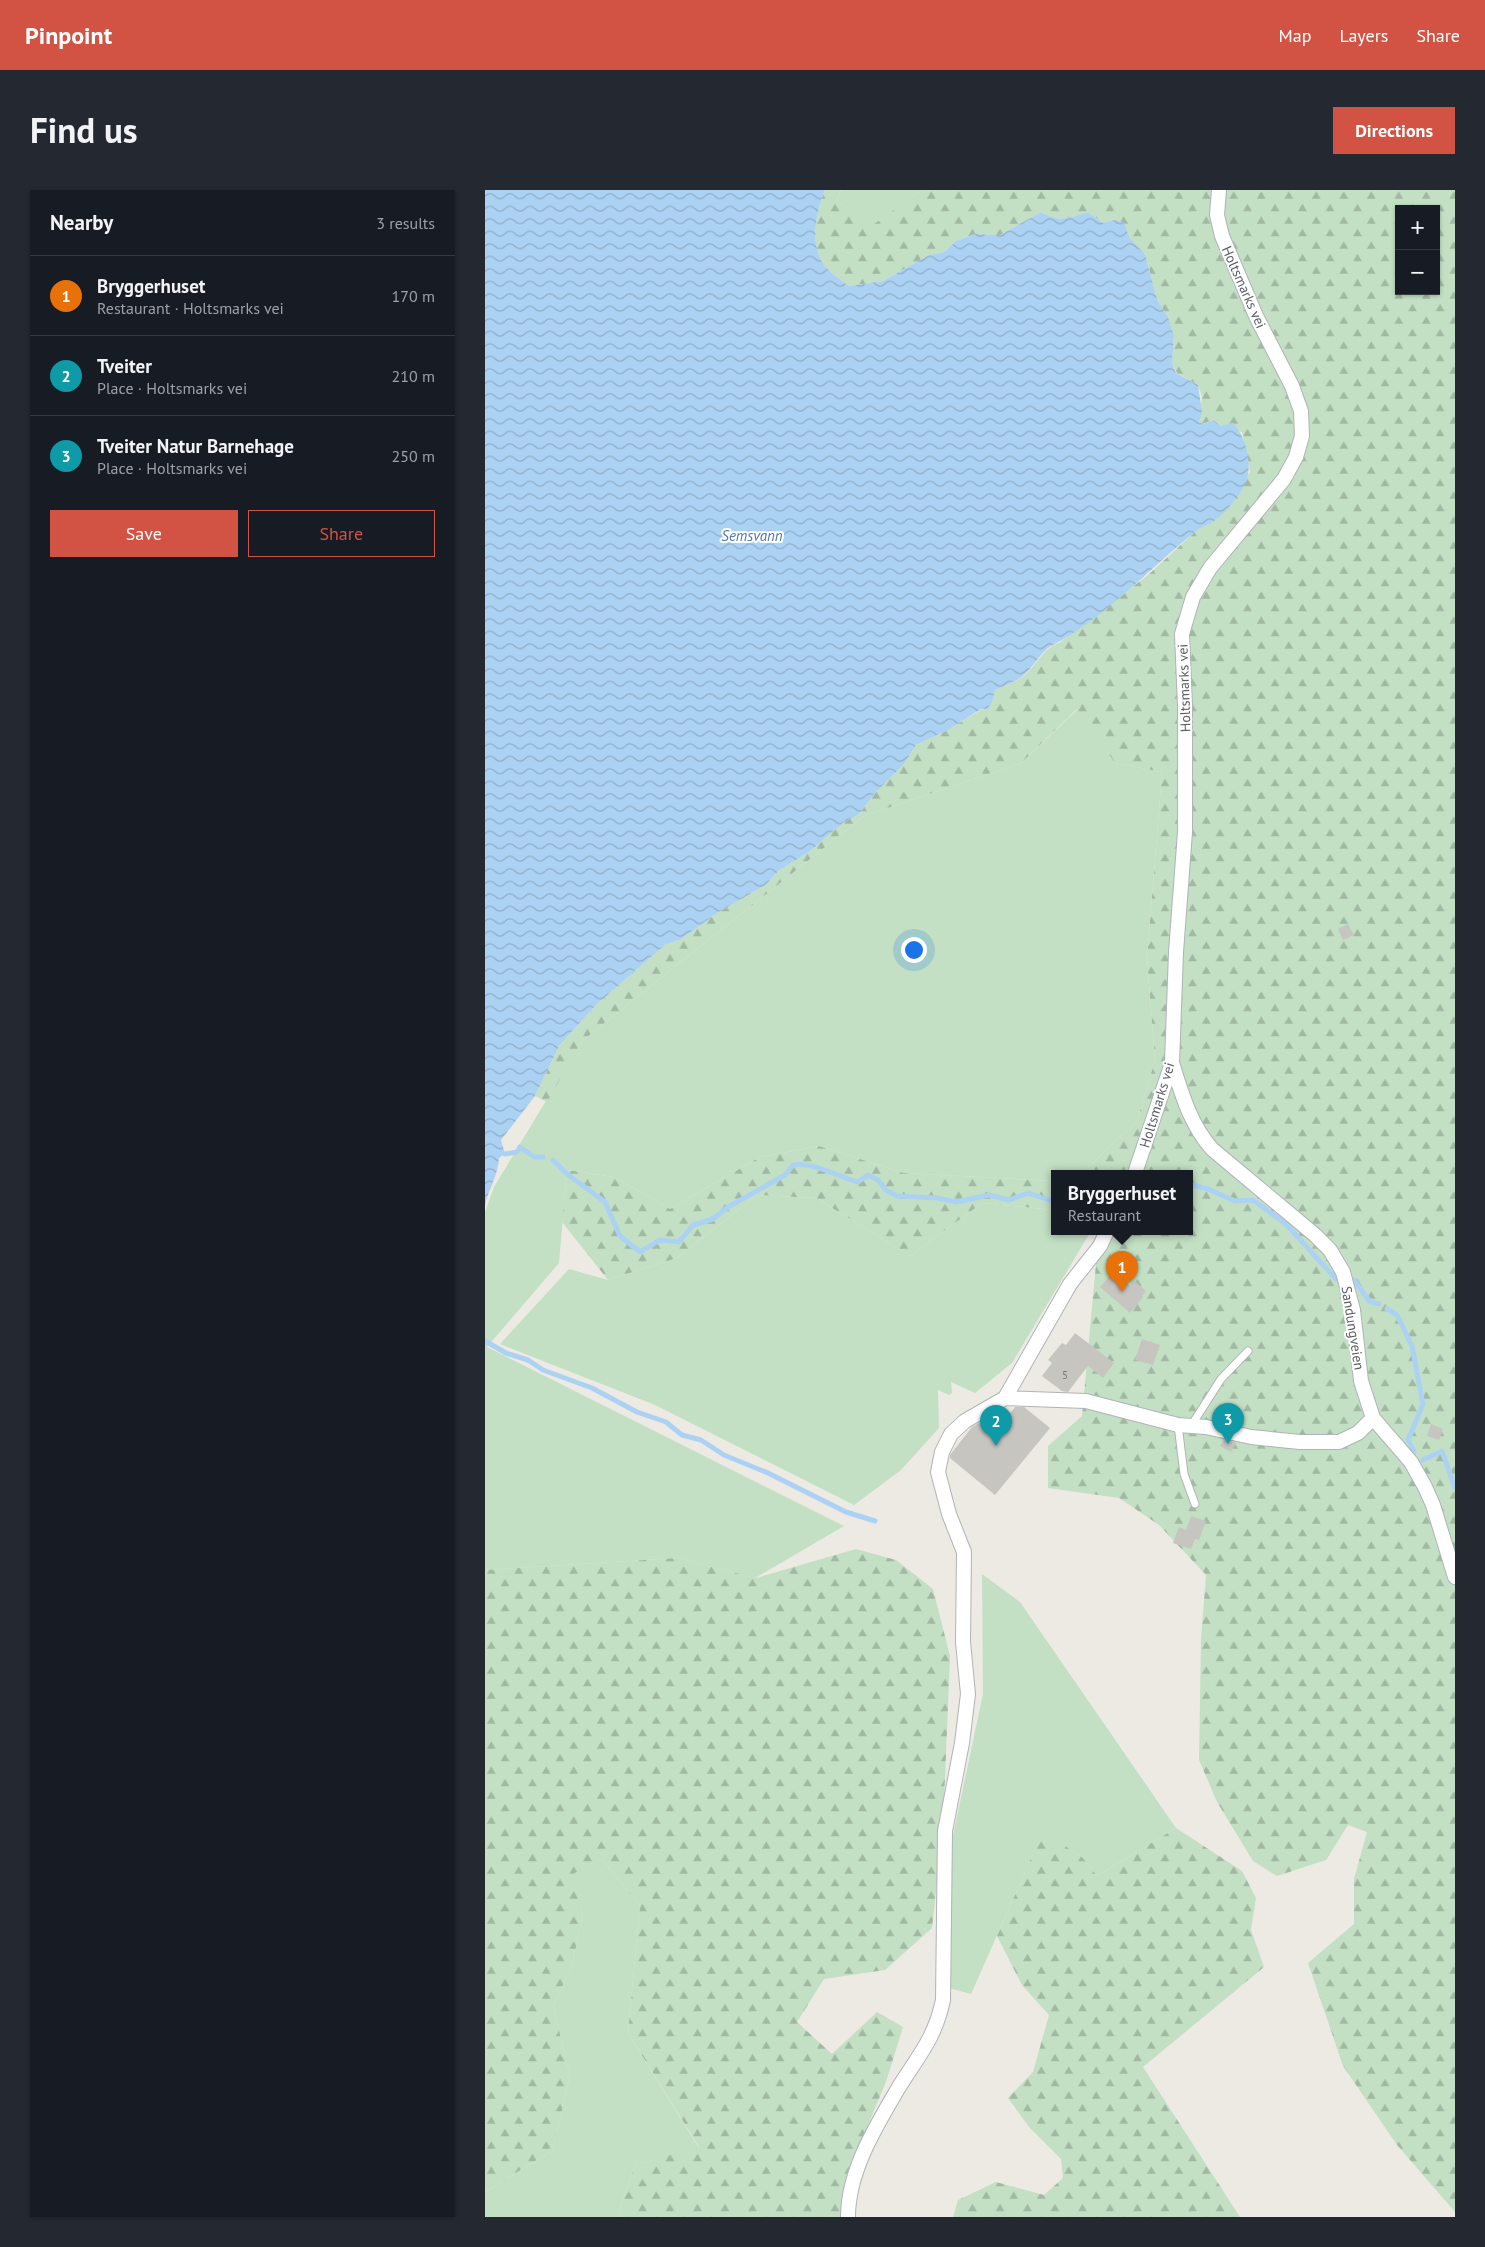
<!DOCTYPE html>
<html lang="en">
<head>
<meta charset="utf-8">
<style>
  body { margin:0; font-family:"PT Sans",sans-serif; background:#242831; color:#f1f3f6 }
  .controls { position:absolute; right:15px; top:15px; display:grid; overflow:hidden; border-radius:0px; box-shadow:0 1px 4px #0004 }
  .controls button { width:45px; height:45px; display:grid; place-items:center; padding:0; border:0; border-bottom:1px solid #363941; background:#171b24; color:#f1f3f6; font:25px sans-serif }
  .you { position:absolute; left:428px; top:759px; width:18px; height:18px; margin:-12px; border:4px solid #fff; border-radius:50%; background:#1a73e8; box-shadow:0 0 0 8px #1a73e833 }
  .badge { display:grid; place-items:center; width:32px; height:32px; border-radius:50%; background:#d25343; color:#fff; font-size:16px; font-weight:700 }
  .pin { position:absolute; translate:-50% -41px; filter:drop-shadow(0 1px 2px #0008) }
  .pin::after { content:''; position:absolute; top:26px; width:18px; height:15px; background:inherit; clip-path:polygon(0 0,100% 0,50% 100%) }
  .popup { position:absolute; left:566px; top:980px; width:142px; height:65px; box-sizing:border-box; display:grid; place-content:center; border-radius:0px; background:#171b24; filter:drop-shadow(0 1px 4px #0005); font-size:16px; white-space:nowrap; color:#9ea1a6 }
  .popup b { font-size:19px; color:#f1f3f6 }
  .popup::after { content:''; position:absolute; left:50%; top:100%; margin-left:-10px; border:10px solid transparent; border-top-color:#171b24 }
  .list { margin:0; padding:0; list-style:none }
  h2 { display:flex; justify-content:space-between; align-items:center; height:65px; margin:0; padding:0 20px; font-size:21px }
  h2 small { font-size:16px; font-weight:400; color:#9ea1a6 }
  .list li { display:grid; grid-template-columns:32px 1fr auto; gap:15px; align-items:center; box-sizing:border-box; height:80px; padding:0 20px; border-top:1px solid #363941 }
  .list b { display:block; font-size:19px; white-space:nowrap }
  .list p { margin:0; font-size:16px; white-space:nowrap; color:#9ea1a6 }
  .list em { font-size:16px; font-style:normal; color:#9ea1a6 }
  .actions { display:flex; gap:10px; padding:15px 20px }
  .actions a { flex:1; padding:11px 0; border:1px solid #d25343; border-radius:0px; text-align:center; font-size:18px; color:#d25343 }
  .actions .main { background:#d25343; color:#fff }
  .map { position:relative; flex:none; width:970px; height:2027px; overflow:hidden; border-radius:0px }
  header { display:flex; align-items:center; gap:30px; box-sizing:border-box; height:70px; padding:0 25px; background:#d25343; color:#fff }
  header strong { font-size:24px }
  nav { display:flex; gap:28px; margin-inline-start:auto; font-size:18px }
  .intro { display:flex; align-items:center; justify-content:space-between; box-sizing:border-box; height:120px; padding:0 30px }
  h1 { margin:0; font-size:35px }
  .button { padding:12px 22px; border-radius:0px; background:#d25343; color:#fff; font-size:18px; font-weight:700 }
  main { display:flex; gap:30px; padding:0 30px }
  aside { flex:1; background:#171b24; border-radius:0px; box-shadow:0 1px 4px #0004 }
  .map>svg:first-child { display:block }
  .grass { fill:#c3e0c4 }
  .forest { fill:url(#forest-firs); fill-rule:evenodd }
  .water { fill:url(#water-waves) }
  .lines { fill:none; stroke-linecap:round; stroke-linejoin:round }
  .stream { stroke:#acd2f3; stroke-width:5 }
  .building { fill:#c7c5c0 }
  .lane-casing { stroke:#b0b3b7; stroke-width:9 }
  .street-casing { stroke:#b0b3b7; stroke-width:16 }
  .lane { stroke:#fff; stroke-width:7 }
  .street { stroke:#fff; stroke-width:14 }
  .labels { text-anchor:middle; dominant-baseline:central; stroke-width:4; stroke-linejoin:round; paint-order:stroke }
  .number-label { font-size:11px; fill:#76787a }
  .street-label { font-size:14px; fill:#5b5e62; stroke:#fff }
  .water-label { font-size:15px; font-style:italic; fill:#4f79ab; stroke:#fff }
</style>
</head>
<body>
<header>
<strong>Pinpoint</strong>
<nav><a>Map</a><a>Layers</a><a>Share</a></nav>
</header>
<div class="intro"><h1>Find us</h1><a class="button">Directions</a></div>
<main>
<aside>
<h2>Nearby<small>3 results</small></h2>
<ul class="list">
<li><span class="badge" style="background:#e8710a">1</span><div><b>Bryggerhuset</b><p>Restaurant · Holtsmarks vei</p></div><em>170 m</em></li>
<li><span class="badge" style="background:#0f9aa8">2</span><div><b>Tveiter</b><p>Place · Holtsmarks vei</p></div><em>210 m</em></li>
<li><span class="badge" style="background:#0f9aa8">3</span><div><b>Tveiter Natur Barnehage</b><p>Place · Holtsmarks vei</p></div><em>250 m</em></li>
</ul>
<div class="actions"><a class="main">Save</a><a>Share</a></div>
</aside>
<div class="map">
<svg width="970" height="2027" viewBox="0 0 970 2027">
  <defs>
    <pattern id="forest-firs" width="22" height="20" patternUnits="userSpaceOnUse" patternTransform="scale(1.25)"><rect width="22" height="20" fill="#c3e0c4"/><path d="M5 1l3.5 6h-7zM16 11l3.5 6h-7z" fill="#a1b9a3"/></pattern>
    <pattern id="water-waves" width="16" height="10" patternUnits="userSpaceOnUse" patternTransform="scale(1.25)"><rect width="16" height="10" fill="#acd2f3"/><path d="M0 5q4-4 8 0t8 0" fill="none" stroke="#8faec8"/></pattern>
  </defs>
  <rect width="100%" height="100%" fill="#eceae3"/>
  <path class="grass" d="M 356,0 L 437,0 L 382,40 L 352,10 Z
    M 593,519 L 630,573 L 677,582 L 662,769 L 670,870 L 652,931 L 597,983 L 570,983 L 569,991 L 419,983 L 334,956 L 275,967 L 185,1019 L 129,987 L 82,980 L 74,1073 L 2,1157 L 359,1336 L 270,1388 L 192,1368 L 0,1380 L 0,1022 L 9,997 L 97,851 L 379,626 L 536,573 Z
    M 272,1005 L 331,1008 L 425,1066 L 497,1013 L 569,1020 L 570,1041 L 606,1041 L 527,1173 L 490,1203 L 466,1192 L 467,1203 L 464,1205 L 453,1200 L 454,1238 L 416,1280 L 369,1315 L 170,1215 L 15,1154 L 84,1079 L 123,1090 L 192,1068 Z
    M 497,1384 L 535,1412 L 691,1638 L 612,1686 L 598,1668 L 558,1642 L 486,1804 L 464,1798 L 467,1650 L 498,1504 Z
    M 117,1669 L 155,1716 L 143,1843 L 214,1958 L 150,1975 L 134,2021 L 135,2027 L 0,2027 L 0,2002 L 68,1960 L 85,1885 L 68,1816 L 87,1776 L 98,1724 L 85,1684 Z"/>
  <path class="forest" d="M 340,0 L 356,0 L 352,10 L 382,39 L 437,0 L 970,0 L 970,2022 L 912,1955 L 858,1876 L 823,1773 L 869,1734 L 869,1689 L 882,1642 L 863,1635 L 841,1670 L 792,1686 L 768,1671 L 732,1612 L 714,1570 L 716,1449 L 721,1385 L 674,1335 L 634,1308 L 563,1298 L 563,1256 L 597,1226 L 614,1041 L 704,1041 L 704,983 L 597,983 L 652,931 L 670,870 L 662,769 L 677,582 L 630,573 L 592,519 L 536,573 L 379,626 L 97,851 L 62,912 L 50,906 L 74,856 L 111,815 L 181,754 L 195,750 L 232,723 L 282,694 L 293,681 L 324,662 L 359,632 L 373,625 L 391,602 L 419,574 L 431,555 L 463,540 L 507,513 L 510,500 C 522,495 533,491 542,483 C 553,472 559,458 574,453 L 663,385 L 710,342 L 733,328 L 765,282 L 757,242 L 736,236 L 728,230 L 717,234 L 714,232 L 717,207 L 713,195 L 692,183 L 687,173 L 689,146 L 683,127 L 672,109 L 660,64 L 628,30 L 618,33 L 603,22 C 583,28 576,33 556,22 L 515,45 L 490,44 L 471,51 L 459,62 L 444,65 L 398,91 L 364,96 C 356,90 346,83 340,76 C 324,57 331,21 340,0 ZM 914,19 L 951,19 L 951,101 L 914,101 Z
    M 334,956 L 419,983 L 569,991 L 569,1020 L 497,1013 L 425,1066 L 331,1008 L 272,1005 L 192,1068 L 123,1090 L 77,1032 L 82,980 L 129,987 L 185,1019 L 275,967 Z
    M 371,1359 L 411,1370 L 448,1399 L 465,1466 L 458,1637 L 447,1738 L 400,1780 L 339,1789 L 312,1832 L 347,1864 L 392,1822 L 418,1837 L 401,1892 L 362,1985 L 357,2027 L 135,2027 L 134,2021 L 150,1975 L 214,1957 L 143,1843 L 155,1716 L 117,1669 L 86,1685 L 98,1724 L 87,1776 L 68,1816 L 85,1885 L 68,1960 L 0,2002 L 0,1380 L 192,1368 L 271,1388 Z
    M 691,1638 L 757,1681 L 771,1708 L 766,1740 L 779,1777 L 658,1877 L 755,2027 L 468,2027 L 473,2010 L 511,1992 L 559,2005 L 578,1988 L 576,1969 L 544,1937 L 523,1908 L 548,1882 L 564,1825 L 537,1795 L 512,1746 L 558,1641 L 598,1668 L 612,1686 Z"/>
  <path class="water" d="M 0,0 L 340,0 C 331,21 324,57 340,76 C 346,83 356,90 364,96 L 398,91 L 444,65 L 459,62 L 471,51 L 490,44 L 515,45 L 556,22 C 576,33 583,28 603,22 L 618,33 L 628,30 L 639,32 L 644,47 L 660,64 L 672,109 L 683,127 L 689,146 L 687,173 L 691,183 L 713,195 L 717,222 L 714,232 L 718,234 L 728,230 L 736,236 L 748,233 C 762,248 769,278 759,297 C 753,307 741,322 732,329 C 725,334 716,337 709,343 C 662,380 621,428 566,456 C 557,461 550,474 543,481 C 534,491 522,495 510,500 L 507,513 L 502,519 L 496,519 L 463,540 L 431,555 L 419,574 L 391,602 L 373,625 L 359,632 L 324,662 L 293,681 L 282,694 L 232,723 L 195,750 L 181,754 L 111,815 L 74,856 L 50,906 L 16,950 L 20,964 L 14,968 C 13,986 4,998 0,1015 Z"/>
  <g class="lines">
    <path class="stream" d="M 20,964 L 32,962 L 35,957 L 49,967 L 58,967
      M 68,970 L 82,984 L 120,1012 L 135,1046 L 155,1062 L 175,1050 L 194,1052 L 208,1035 L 228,1029 L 243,1017 L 300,985 L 308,975 C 330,972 351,986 373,992 L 383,985 L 393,990 L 401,1000 L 412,1006 L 452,1008 L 471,1012 L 504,1005 L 524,1010 L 543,1003 L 570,1012
      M 704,994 L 723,999 L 750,1011 L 768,1010 L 801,1034 L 851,1089
      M 869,1090 L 885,1112 L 894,1114
      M 902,1119 L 912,1125 L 927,1156 L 938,1214 L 923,1250 L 929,1261
      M 0,1151 L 21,1163 L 43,1170 L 58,1180 L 107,1198 L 152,1222 L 181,1232 L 197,1245 L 216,1250 L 239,1265 L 283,1283 L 361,1322 L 390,1331
      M 938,1270 L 957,1261 L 970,1298"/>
  </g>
  <path class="building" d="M 863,734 L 869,745 L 858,750 L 853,739 Z
    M 628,1082 L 645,1096 L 649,1091 L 661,1101 L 657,1106 L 658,1107 L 645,1123 L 615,1097 Z
    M 590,1143 L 629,1173 L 618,1188 L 603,1176 L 583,1202 L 577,1201 L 557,1186 L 567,1173 L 563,1170 L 577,1153 L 581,1155 Z
    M 657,1149 L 675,1155 L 668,1175 L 650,1170 Z
    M 530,1217 L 539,1217 L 565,1238 L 510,1305 L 465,1268 L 465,1265 L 487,1237 L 494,1233 L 508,1245 Z
    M 946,1234 L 958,1239 L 954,1250 L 942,1246 Z
    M 739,1250 L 751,1253 L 746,1262 L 735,1256 Z
    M 706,1326 L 721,1331 L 714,1350 L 710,1349 L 706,1359 L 688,1353 L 694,1337 L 701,1340 Z"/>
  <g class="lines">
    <g class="lane-casing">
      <path id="lane" d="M 693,1235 L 699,1284 L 710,1314
        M 706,1236 L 736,1189 L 763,1161"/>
    </g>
    <g class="street-casing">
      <path id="street" d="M 687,873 C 697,904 705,934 727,959 L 830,1045 L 845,1060 L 858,1082 L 868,1120 L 876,1191 L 888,1228 L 926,1272 L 940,1297 L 948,1315 L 970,1387
        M 650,983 L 687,873 L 691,762 L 700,642 L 700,516 L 697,444 L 708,407 L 725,378 L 799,289 L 811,267 L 817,246 L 816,221 L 807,196 L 771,126 L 737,46 L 732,25 L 734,0
        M 520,1208 L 601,1211 L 693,1235 L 721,1237 L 766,1247 L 815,1252 L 854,1252 L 873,1243 L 888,1228
        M 520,1208 L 585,1094 L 615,1056 L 622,1041
        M 363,2027 C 363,1981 391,1936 414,1897 C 434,1865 450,1848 458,1810 L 460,1641 L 477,1553 L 483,1504 L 478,1452 L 479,1362 L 464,1324 L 453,1282 L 457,1262 L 466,1244 L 480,1231 L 520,1208"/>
    </g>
    <use href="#lane" class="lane"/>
    <use href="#street" class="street"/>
  </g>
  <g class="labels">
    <g class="number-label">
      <text x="580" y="1185">5</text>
    </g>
    <g class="street-label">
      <text transform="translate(759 97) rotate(66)">Holtsmarks vei</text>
      <text transform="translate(699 498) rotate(-92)">Holtsmarks vei</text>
      <text transform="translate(672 915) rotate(-73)">Holtsmarks vei</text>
      <text transform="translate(868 1138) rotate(81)">Sandungveien</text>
    </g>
    <g class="water-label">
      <text x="267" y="345">Semsvann</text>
    </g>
  </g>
</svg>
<div class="controls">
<button>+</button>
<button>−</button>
</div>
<div class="you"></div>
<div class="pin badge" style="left:637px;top:1102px;background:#e8710a">1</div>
<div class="popup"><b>Bryggerhuset</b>Restaurant</div>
<div class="pin badge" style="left:511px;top:1256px;background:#0f9aa8">2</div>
<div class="pin badge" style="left:743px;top:1254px;background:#0f9aa8">3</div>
</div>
</main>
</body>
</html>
